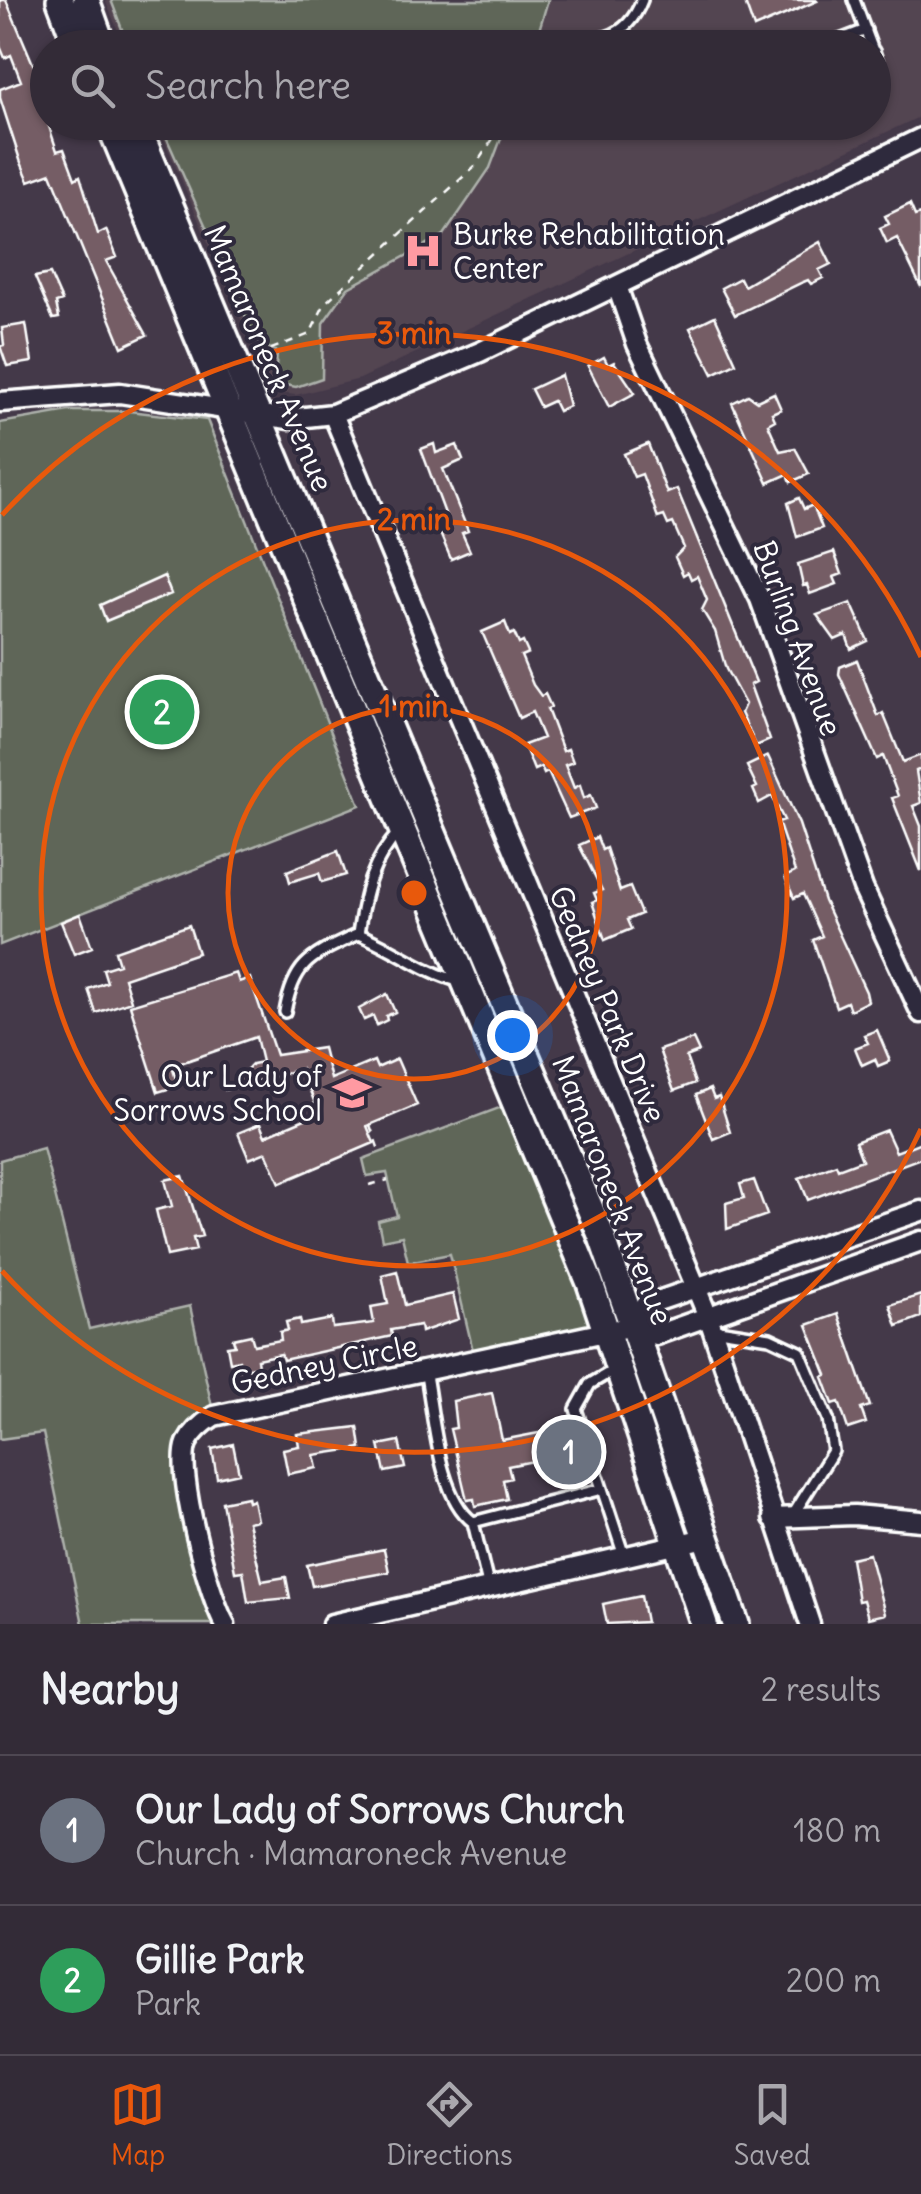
<!DOCTYPE html>
<html lang="en">
<head>
<meta charset="utf-8">
<style>
  body { margin:0; font-family:Delius,sans-serif; background:#3e3742; color:#f1f3f6 }
  .you { position:absolute; left:512px; top:1035px; width:35px; height:35px; margin:-25px; border:8px solid #fff; border-radius:50%; background:#1a73e8; box-shadow:0 0 0 15px #1a73e833 }
  .badge { display:grid; place-items:center; width:65px; height:65px; border-radius:50%; background:#ea580c; color:#fff; font-size:32px; font-weight:700 }
  .pin { position:absolute; translate:-50% -50%; border:5px solid #fff; box-shadow:0 2px 10px #0006 }
  .list { margin:0; padding:0; list-style:none }
  h2 { display:flex; justify-content:space-between; align-items:center; height:130px; margin:0; padding:0 40px; font-size:42px }
  h2 small { font-size:32px; font-weight:400; color:#a9a7ad }
  .list li { display:grid; grid-template-columns:65px 1fr auto; gap:30px; align-items:center; box-sizing:border-box; height:150px; padding:0 40px; border-top:2px solid #4e4752 }
  .list b { display:block; font-size:38px; white-space:nowrap }
  .list p { margin:0; font-size:32px; white-space:nowrap; color:#a9a7ad }
  .list em { font-size:32px; font-style:normal; color:#a9a7ad }
  .icon { flex:none; width:55px; height:55px; fill:none; stroke:currentColor; stroke-width:2; stroke-linecap:round; stroke-linejoin:round }
  .map { position:relative; flex:none; width:921px; height:1624px; overflow:hidden }
  .search { position:absolute; background:#332b37; box-shadow:0 2px 8px #0004; left:30px; right:30px; top:30px; height:110px; display:flex; align-items:center; gap:25px; box-sizing:border-box; padding:0 35px; border-radius:55px; color:#a9a7ad; font-size:38px }
  .sheet { height:430px; background:#332b37 }
  nav { display:flex; justify-content:space-around; align-items:center; box-sizing:border-box; height:140px; border-top:2px solid #4e4752; background:#332b37; font-size:28px; color:#a9a7ad }
  nav a { display:grid; justify-items:center; gap:5px }
  nav .on { color:#ea580c }
  .map>svg:first-child { display:block }
  .built { fill:#534451 }
  .green { fill:#5e6659; stroke:#aeb2ac; stroke-width:2.5 }
  .building { fill:#755d65; stroke:#fff; stroke-width:2.5 }
  .lines { fill:none; stroke-linecap:round; stroke-linejoin:round }
  .service-casing { stroke:#fff; stroke-width:16 }
  .minor-casing { stroke:#fff; stroke-width:25 }
  .primary-casing { stroke:#fff; stroke-width:32 }
  .path { stroke:#fff; stroke-width:2.5; stroke-dasharray:8 8; stroke-linecap:butt }
  .service { stroke:#2f2a3d; stroke-width:9 }
  .minor { stroke:#2f2a3d; stroke-width:18 }
  .primary { stroke:#2f2a3d; stroke-width:25 }
  .ring { fill:none; stroke:#e8590c; stroke-width:5 }
  .labels { text-anchor:middle; dominant-baseline:central; stroke-width:8; stroke-linejoin:round; paint-order:stroke }
  .poi-label { font-size:30px; fill:#fff; stroke:#2f2a3d; text-anchor:start }
  .street-label { font-size:30px; fill:#fff; stroke:#2f2a3d }
  .centre { fill:#e8590c; stroke:#2f2a3d; stroke-width:5 }
  .ring-label { font-size:30px; text-anchor:middle; font-weight:bold; fill:#e8590c; stroke:#2f2a3d; stroke-width:8; stroke-linejoin:round; paint-order:stroke }
</style>
</head>
<body>
<div class="map">
<svg width="921" height="1624" viewBox="0 0 921 1624">
  <rect width="100%" height="100%" fill="#443949"/>
  <filter id="ink" filterUnits="userSpaceOnUse"><feTurbulence type="fractalNoise" baseFrequency=".01" numOctaves="2"/><feDisplacementMap in="SourceGraphic" scale="20" xChannelSelector="R" yChannelSelector="G"/><feConvolveMatrix kernelMatrix="1 2 1 2 8 2 1 2 1" color-interpolation-filters="sRGB"/></filter>
  <g filter="url(#ink)">
    <path class="built" d="M 105,0 L 921,0 L 921,116 L 360,379 L 296,395 L 272,392 L 157,123 L 874,122 L 874,48 L 125,47 Z"/>
    <path class="green" d="M 111,0 L 548,0 L 534,47 L 129,48 Z
      M 160,123 L 507,123 L 490,168 L 444,235 L 348,288 L 323,323 L 322,378 L 296,387 L 275,383 L 277,352 L 257,342 Z
      M 69,411 L 129,411 L 207,420 L 360,805 L 0,945 L 0,423 Z
      M 515,1102 L 608,1330 L 475,1359 L 450,1254 L 408,1262 L 402,1236 L 382,1240 L 378,1221 L 397,1216 L 387,1173 L 367,1176 L 363,1159 Z
      M 43,1148 L 89,1329 L 190,1306 L 214,1416 L 185,1452 L 219,1624 L 83,1624 L 43,1433 L 0,1439 L 0,1160 Z"/>
    <path class="building" d="M 0,0 L 6,0 L 47,97 L 40,99 L 57,151 L 64,149 L 75,179 L 80,176 L 98,234 L 106,230 L 117,257 L 106,261 L 147,335 L 122,347 L 51,173 L 29,181 L 20,160 L 0,98 L 0,89 L 21,81 L 11,55 L 5,58 L 0,46 Z
      M 744,0 L 816,0 L 817,1 L 754,28 Z
      M 910,204 L 915,216 L 921,214 L 921,287 L 897,238 L 887,243 L 880,228 L 889,224 L 885,216 Z
      M 820,242 L 831,264 L 819,270 L 823,278 L 811,284 L 808,280 L 801,283 L 735,315 L 721,288 L 740,278 L 744,286 Z
      M 50,274 L 62,301 L 56,303 L 59,318 L 53,319 L 35,277 Z
      M 715,316 L 736,363 L 713,374 L 690,328 Z
      M 26,324 L 32,362 L 7,366 L 0,346 L 4,345 L 2,328 Z
      M 604,357 L 608,365 L 614,362 L 635,393 L 609,407 L 588,366 Z
      M 561,375 L 569,406 L 558,411 L 553,401 L 540,407 L 531,389 Z
      M 774,393 L 781,409 L 772,413 L 775,420 L 768,424 L 780,451 L 795,448 L 809,474 L 791,482 L 788,474 L 768,483 L 732,403 L 748,395 L 757,401 Z
      M 434,444 L 436,453 L 457,445 L 463,460 L 443,469 L 468,531 L 462,533 L 470,551 L 451,559 L 436,524 L 447,519 L 421,449 Z
      M 648,444 L 667,493 L 677,489 L 756,682 L 750,685 L 770,740 L 756,746 L 741,713 L 745,704 L 726,669 L 715,631 L 702,610 L 707,600 L 697,576 L 691,579 L 688,572 L 683,575 L 675,557 L 684,548 L 673,523 L 668,525 L 664,516 L 658,518 L 642,474 L 634,477 L 624,454 Z
      M 799,498 L 804,509 L 813,505 L 822,528 L 797,537 L 788,503 Z
      M 834,552 L 842,574 L 834,577 L 837,584 L 810,594 L 807,585 L 803,586 L 798,564 Z
      M 164,576 L 171,594 L 106,621 L 100,605 Z
      M 851,603 L 868,641 L 851,649 L 846,635 L 835,640 L 817,615 Z
      M 505,622 L 510,635 L 514,633 L 519,644 L 523,642 L 528,653 L 521,656 L 533,685 L 541,696 L 545,694 L 551,707 L 547,709 L 563,751 L 568,749 L 573,762 L 565,765 L 574,788 L 580,785 L 584,798 L 591,795 L 596,808 L 569,818 L 548,772 L 544,774 L 541,767 L 534,770 L 524,745 L 543,738 L 532,712 L 519,718 L 482,632 Z
      M 857,660 L 878,716 L 883,713 L 903,762 L 921,755 L 921,769 L 916,771 L 921,803 L 913,806 L 921,826 L 921,871 L 892,798 L 898,796 L 883,756 L 877,759 L 839,674 L 840,667 Z
      M 768,756 L 799,824 L 824,901 L 866,992 L 868,1001 L 850,1010 L 847,1002 L 836,1007 L 813,940 L 822,936 L 803,894 L 794,898 L 785,877 L 795,872 L 778,822 L 784,820 L 772,796 L 759,803 L 753,789 L 757,787 L 747,766 Z
      M 597,837 L 602,850 L 606,848 L 620,891 L 630,887 L 641,914 L 627,920 L 631,929 L 605,940 L 592,902 L 597,900 L 594,893 L 602,890 L 579,845 Z
      M 338,851 L 346,875 L 322,882 L 319,873 L 290,882 L 287,871 Z
      M 80,914 L 92,947 L 74,954 L 61,922 Z
      M 189,925 L 198,953 L 124,978 L 131,1001 L 96,1013 L 88,989 L 107,982 L 103,969 L 119,964 L 115,951 Z
      M 236,973 L 239,982 L 250,978 L 276,1055 L 323,1048 L 331,1079 L 374,1061 L 377,1068 L 397,1059 L 417,1105 L 367,1126 L 374,1143 L 280,1183 L 266,1152 L 249,1159 L 238,1133 L 260,1124 L 265,1136 L 319,1113 L 301,1069 L 228,1089 L 252,1064 L 262,1062 L 256,1037 L 172,1066 L 178,1086 L 158,1092 L 130,1005 Z
      M 387,994 L 395,1012 L 386,1016 L 387,1020 L 377,1025 L 373,1016 L 364,1020 L 359,1009 Z
      M 877,1030 L 890,1061 L 878,1066 L 875,1059 L 862,1065 L 855,1048 L 868,1043 L 864,1035 Z
      M 693,1039 L 699,1052 L 686,1057 L 695,1083 L 674,1091 L 659,1050 Z
      M 710,1089 L 714,1099 L 719,1097 L 730,1132 L 713,1139 L 696,1095 Z
      M 886,1130 L 896,1152 L 921,1142 L 921,1158 L 808,1200 L 799,1178 L 836,1164 L 838,1169 L 862,1160 L 855,1142 Z
      M 183,1176 L 202,1236 L 193,1238 L 196,1250 L 167,1256 L 156,1210 L 172,1206 L 165,1180 Z
      M 754,1180 L 767,1215 L 727,1229 L 726,1203 L 744,1198 L 740,1184 Z
      M 397,1271 L 405,1305 L 453,1294 L 459,1319 L 421,1332 L 420,1325 L 391,1330 L 392,1336 L 283,1360 L 281,1354 L 257,1359 L 258,1366 L 241,1370 L 239,1360 L 230,1362 L 227,1346 L 235,1345 L 233,1339 L 251,1335 L 254,1345 L 281,1340 L 280,1332 L 288,1330 L 286,1322 L 300,1319 L 301,1325 L 332,1319 L 333,1328 L 374,1323 L 371,1307 L 388,1304 L 382,1275 Z
      M 921,1295 L 921,1317 L 897,1326 L 890,1305 Z
      M 838,1314 L 870,1406 L 861,1409 L 866,1423 L 848,1429 L 839,1402 L 833,1404 L 823,1377 L 827,1375 L 807,1325 Z
      M 492,1393 L 502,1440 L 544,1432 L 549,1458 L 508,1466 L 511,1478 L 503,1480 L 507,1499 L 475,1506 L 474,1499 L 467,1500 L 450,1429 L 456,1428 L 453,1401 Z
      M 358,1427 L 361,1448 L 314,1455 L 317,1468 L 288,1474 L 283,1449 L 299,1446 L 297,1434 Z
      M 399,1441 L 405,1468 L 385,1472 L 379,1445 Z
      M 233,1444 L 239,1473 L 217,1478 L 212,1449 Z
      M 247,1497 L 248,1502 L 253,1500 L 257,1520 L 248,1522 L 262,1581 L 286,1577 L 290,1598 L 248,1602 L 243,1571 L 235,1572 L 222,1502 Z
      M 384,1549 L 389,1572 L 312,1586 L 307,1565 Z
      M 869,1554 L 885,1614 L 868,1618 L 863,1600 L 858,1601 L 851,1558 Z
      M 641,1596 L 646,1622 L 607,1624 L 603,1604 Z"/>
    <g class="lines">
      <g class="service-casing">
        <path id="service" d="M 854,0 L 872,48
          M 554,38 C 595,42 626,42 642,0
          M 819,48 L 866,30
          M 874,51 L 880,69 L 874,71
          M 601,122 L 660,134 L 748,122
          M 358,934 C 364,894 371,861 400,831
          M 285,1012 C 294,960 313,956 358,934 C 393,947 423,972 458,981
          M 712,1329 L 770,1338 L 800,1352 L 828,1419 L 833,1451 L 793,1515
          M 617,1368 L 590,1384 L 576,1409 L 624,1556
          M 425,1370 C 434,1413 437,1496 473,1522 L 602,1489
          M 473,1522 L 489,1589"/>
      </g>
      <g class="minor-casing">
        <path id="minor" d="M 617,286 L 637,344 L 760,599 L 863,888 L 921,1013
          M 0,402 L 120,393 L 288,419 L 333,414 L 480,352 L 921,138
          M 333,414 L 709,1319 L 810,1624
          M 633,1326 L 646,1305 L 921,1211
          M 773,1518 L 854,1515 L 921,1521
          M 225,1624 C 209,1597 175,1471 187,1443 C 193,1431 203,1423 214,1416 L 633,1326 L 656,1335 L 921,1241
          M 332,1624 L 705,1538"/>
      </g>
      <g class="primary-casing">
        <path id="primary" d="M 60,0 L 78,48
          M 86,0 L 103,48
          M 109,122 L 590,1283 L 704,1624
          M 135,122 L 602,1237 L 736,1624"/>
      </g>
      <path class="path" d="M 256,355 L 310,334 L 325,303 L 475,166 L 504,122
        M 370,1125 L 380,1153
        M 369,1185 L 388,1180"/>
      <use href="#service" class="service"/>
      <use href="#minor" class="minor"/>
      <use href="#primary" class="primary"/>
    </g>
  </g>
  <g class="ring">
    <circle cx="414" cy="893" r="186"/>
    <circle cx="414" cy="893" r="373"/>
    <path d="M921 1129A559 559 0 0 1 2 1271M2 515A559 559 0 0 1 921 657"/>
  </g>
  <defs>
    <g id="hospital-bare" transform="scale(3)"><path d="M-5-5h3v3.5h4V-5h3V5h-3V1.5h-4V5h-3Z" fill="#ff9aa2" stroke="#2f2a3d" stroke-width="2.5" paint-order="stroke"/></g>
    <g id="school-bare" transform="scale(3)"><path d="M0-5L7-2L0 1L-7-2ZM-4 1L0 2.5L4 1V4Q0 6-4 4Z" fill="#ff9aa2" stroke="#2f2a3d" stroke-width="2.5" paint-order="stroke"/></g>
  </defs>
  <g fill-rule="evenodd">
    <use href="#hospital-bare" x="423" y="251"/>
    <use href="#school-bare" x="352" y="1093"/>
  </g>
  <g class="labels">
    <g class="poi-label">
      <text x="453" y="234">Burke Rehabilitation<tspan x="453" dy="34">Center</tspan></text>
      <text x="322" y="1076" text-anchor="end">Our Lady of<tspan x="322" dy="34">Sorrows School</tspan></text>
    </g>
    <g class="street-label">
      <text transform="translate(269 358) rotate(67)">Mamaroneck Avenue</text>
      <text transform="translate(798 638) rotate(70)">Burling Avenue</text>
      <text transform="translate(608 1004) rotate(67)">Gedney Park Drive</text>
      <text transform="translate(613 1190) rotate(69)">Mamaroneck Avenue</text>
      <text transform="translate(324 1364) rotate(-12)">Gedney Circle</text>
    </g>
  </g>
  <circle cx="414" cy="893" r="15" class="centre"/>
  <g class="ring-label">
    <text x="414" y="344">3 min</text>
    <text x="414" y="530">2 min</text>
    <text x="414" y="717">1 min</text>
  </g>
</svg>
<div class="you"></div>
<div class="pin badge" style="left:569px;top:1452px;background:#6b7280">1</div>
<div class="pin badge" style="left:162px;top:712px;background:#2e9e5b">2</div>
<div class="search"><svg class="icon" aria-label="search" viewBox="0 0 24 24"><circle cx="10" cy="10" r="6"/><path d="M15 15l6 6"/></svg>Search here</div>
</div>
<section class="sheet">
<h2>Nearby<small>2 results</small></h2>
<ul class="list">
<li><span class="badge" style="background:#6b7280">1</span><div><b>Our Lady of Sorrows Church</b><p>Church · Mamaroneck Avenue</p></div><em>180 m</em></li>
<li><span class="badge" style="background:#2e9e5b">2</span><div><b>Gillie Park</b><p>Park</p></div><em>200 m</em></li>
</ul>
</section>
<nav>
<a class="on"><svg class="icon" aria-label="map" viewBox="0 0 24 24"><path d="M3 6l6-2 6 2 6-2v14l-6 2-6-2-6 2zM9 4v14M15 6v14"/></svg>Map</a>
<a><svg class="icon" aria-label="directions" viewBox="0 0 24 24"><path d="M12 3l9 9-9 9-9-9zM9 14v-3h6M13 9l2 2-2 2"/></svg>Directions</a>
<a><svg class="icon" aria-label="saved" viewBox="0 0 24 24"><path d="M7 4h10v16l-5-4-5 4z"/></svg>Saved</a>
</nav>
</body>
</html>
